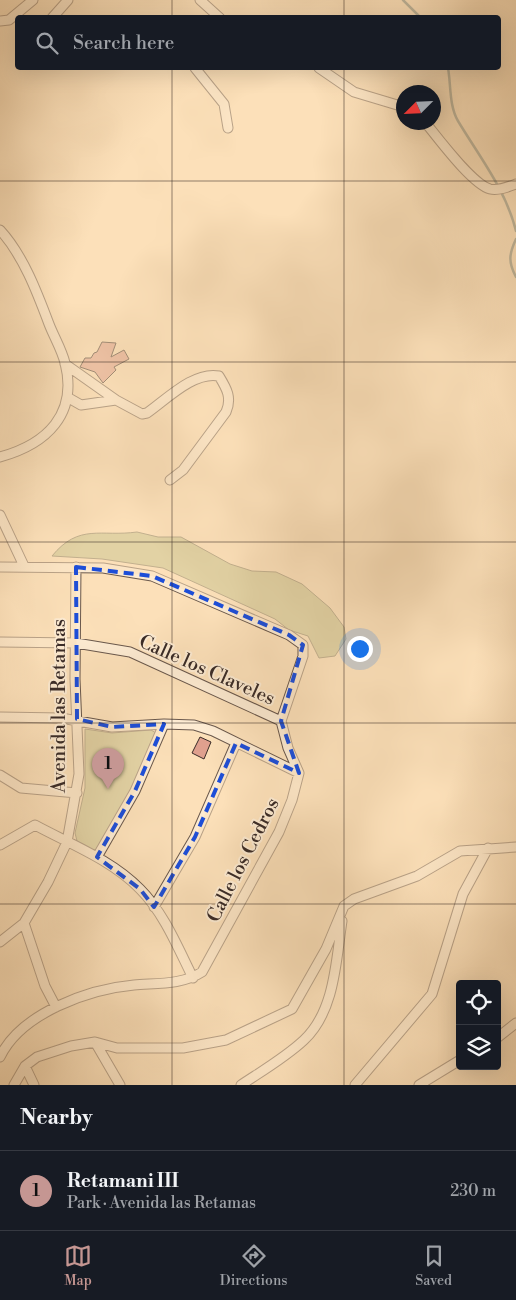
<!DOCTYPE html>
<html lang="en">
<head>
<meta charset="utf-8">
<style>
  body { margin:0; font-family:"Libre Bodoni",serif; background:#242831; color:#f1f3f6 }
  .controls { position:absolute; right:15px; bottom:15px; display:grid; overflow:hidden; border-radius:5px; box-shadow:0 5px 20px #0002 }
  .controls button { width:45px; height:45px; display:grid; place-items:center; padding:0; border:0; border-bottom:1px solid #363941; background:#171b24; color:#f1f3f6; font:25px sans-serif }
  .compass { position:absolute; left:396px; top:85px; width:45px; height:45px; border-radius:50%; background:#171b24; box-shadow:0 5px 20px #0002; rotate:246deg }
  .you { position:absolute; left:359px; top:648px; width:18px; height:18px; margin:-12px; border:4px solid #fff; border-radius:50%; background:#1a73e8; box-shadow:0 0 0 8px #1a73e833 }
  .badge { display:grid; place-items:center; width:32px; height:32px; border-radius:50%; background:#c59692; color:#111; font-size:16px; font-weight:700 }
  .pin { position:absolute; translate:-50% -41px; filter:drop-shadow(0 1px 2px #0008) }
  .pin::after { content:''; position:absolute; top:26px; width:18px; height:15px; background:inherit; clip-path:polygon(0 0,100% 0,50% 100%) }
  .list { margin:0; padding:0; list-style:none }
  h2 { display:flex; justify-content:space-between; align-items:center; height:65px; margin:0; padding:0 20px; font-size:21px }
  h2 small { font-size:16px; font-weight:400; color:#9ea1a6 }
  .list li { display:grid; grid-template-columns:32px 1fr auto; gap:15px; align-items:center; box-sizing:border-box; height:80px; padding:0 20px; border-top:1px solid #363941 }
  .list b { display:block; font-size:19px; white-space:nowrap }
  .list p { margin:0; font-size:16px; white-space:nowrap; color:#9ea1a6 }
  .list em { font-size:16px; font-style:normal; color:#9ea1a6 }
  .icon { flex:none; width:28px; height:28px; fill:none; stroke:currentColor; stroke-width:2; stroke-linecap:round; stroke-linejoin:round }
  .map { position:relative; flex:none; width:516px; height:1085px; overflow:hidden }
  .search { position:absolute; background:#171b24; box-shadow:0 5px 20px #0002; left:15px; right:15px; top:15px; height:55px; display:flex; align-items:center; gap:12px; box-sizing:border-box; padding:0 18px; border-radius:5px; color:#9ea1a6; font-size:19px }
  .sheet { height:145px; background:#171b24 }
  nav { display:flex; justify-content:space-around; align-items:center; box-sizing:border-box; height:70px; border-top:1px solid #363941; background:#171b24; font-size:14px; color:#9ea1a6 }
  nav a { display:grid; justify-items:center; gap:2px }
  nav .on { color:#c59692 }
  .map>svg:first-child { display:block }
  .green { fill:#c4c18b; stroke:#7e7659 }
  .lines { fill:none; stroke-linecap:round; stroke-linejoin:round }
  .stream { stroke:#768379; stroke-width:2.5 }
  .building { fill:#dfa08e; stroke:#392b27 }
  .minor-casing { stroke:#6a584c; stroke-width:11 }
  .minor { stroke:#fdebd2; stroke-width:9 }
  .marked { fill:none; stroke:#1d4ed8; stroke-width:4; stroke-dasharray:10 6; stroke-linejoin:round }
  .grid { fill:none; stroke:#392b27; stroke-width:1; stroke-opacity:0.55 }
  .labels { text-anchor:middle; dominant-baseline:central; stroke-width:4; stroke-linejoin:round; paint-order:stroke }
  .street-label { font-size:19px; fill:#392b27; stroke:#fdebd2 }
</style>
</head>
<body>
<div class="map">
<svg width="516" height="1085" viewBox="0 0 516 1085">
  <rect width="100%" height="100%" fill="#fce0b9"/>
  <filter id="stains"><feTurbulence type="fractalNoise" baseFrequency=".004" numOctaves="4"/><feColorMatrix values="0 0 0 0 .2 0 0 0 0 .09 0 0 0 0 .02 0 0 0 .5 -.17"/></filter>
  <radialGradient id="worn" r=".72"><stop offset=".6" stop-color="#630" stop-opacity="0"/><stop offset="1" stop-color="#630" stop-opacity=".3"/></radialGradient>
  <path class="green" d="M 137,532 L 158,537 L 181,537 L 230,564 L 252,571 L 276,572 L 302,584 L 330,608 L 344,627 L 346,639 L 335,656 L 319,658 L 308,636 L 289,630 L 275,619 L 163,568 L 102,559 L 52,556 C 79,523 101,537 137,532 Z
    M 85,729 L 112,733 L 151,730 L 156,733 L 132,791 L 96,850 L 89,849 L 77,841 L 75,833 L 85,788 Z"/>
  <g class="lines">
    <path class="stream" d="M 403,0 L 421,18
      M 448,68 C 451,84 449,106 458,121 C 479,156 506,190 516,231
      M 516,239 C 509,254 508,262 516,277"/>
  </g>
  <path class="building" d="M 102,342 L 116,343 L 111,357 L 124,350 L 129,359 L 114,367 L 116,370 L 103,383 L 95,372 L 80,367 L 85,358 L 91,358 L 94,353 L 97,352 Z
    M 200,737 L 211,742 L 204,759 L 192,753 Z"/>
  <g class="lines">
    <g class="minor-casing">
      <path id="minor" d="M 200,0 L 220,18
        M 52,18 L 68,0
        M 0,21 L 9,20 L 33,0
        M 195,68 L 224,104 L 228,128
        M 319,68 L 354,92 L 404,107
        M 425,122 C 438,138 472,184 490,189 C 498,191 508,187 516,184
        M 0,230 C 23,255 37,292 49,324 C 54,337 62,350 65,363 C 78,414 47,444 0,457
        M 65,364 L 116,400
        M 67,397 L 81,405 L 116,400 L 142,414 L 147,413 C 167,399 194,371 219,376 C 227,389 232,398 226,412 L 183,470 L 170,480
        M 0,515 L 24,566
        M 0,567 L 103,568 L 152,576 L 289,635 L 303,645 L 303,656 L 281,721 L 288,748 L 299,773 L 292,800 L 279,832 L 202,972 C 182,985 157,983 134,985 C 89,989 21,1013 0,1057
        M 0,642 L 76,643 L 130,652 L 281,721
        M 0,717 L 61,718 L 112,727 L 164,724 L 194,725 L 213,731 L 299,773
        M 0,775 L 21,788 L 77,793
        M 0,845 L 35,825 C 70,844 112,860 140,889 C 164,913 178,948 193,978
        M 97,857 L 135,791 L 164,724
        M 154,907 L 195,837 L 236,743
        M 24,923 L 45,986 L 56,1007
        M 0,942 L 24,923 L 48,882 L 67,842 L 79,774 L 75,679 L 76,567
        M 497,1038 L 516,1023
        M 95,1042 L 120,1085
        M 25,1066 L 34,1085
        M 14,1085 L 25,1066 L 37,1057 L 71,1046 L 95,1042 L 117,1048 L 183,1048 L 226,1040 L 292,1009 L 326,949 L 344,906 L 354,899 L 417,876 L 460,851 L 516,847
        M 241,1085 C 262,1071 286,1057 304,1040 C 335,1011 336,960 342,921
        M 355,1085 L 432,994 L 463,894 L 488,848
        M 419,1085 L 460,1060"/>
    </g>
    <use href="#minor" class="minor"/>
  </g>
  <path d="M0 0H516V1085H0ZM 76,567 L 152,576 L 289,635 L 303,645 L 281,721 L 299,773 L 236,743 L 195,837 L 154,907 L 140,889 L 97,857 L 135,791 L 164,724 L 112,727 L 77,719 Z" fill="#fce0b9" fill-opacity=".55" fill-rule="evenodd"/>
  <path class="marked" d="M 76,567 L 152,576 L 289,635 L 303,645 L 281,721 L 299,773 L 236,743 L 195,837 L 154,907 L 140,889 L 97,857 L 135,791 L 164,724 L 112,727 L 77,719 Z"/>
  <path class="grid" d="M 172,0 L 172,18M 344,0 L 344,18M 172,68 L 172,1085M 344,68 L 344,1085M 0,181 L 516,181M 0,362 L 516,362M 0,542 L 516,542M 0,723 L 516,723M 0,904 L 516,904"/>
  <g class="labels">
    <g class="street-label">
      <text transform="translate(207 670) rotate(24)">Calle los Claveles</text>
      <text transform="translate(59 706) rotate(-90)">Avenida las Retamas</text>
      <text transform="translate(243 860) rotate(-63)">Calle los Cedros</text>
    </g>
  </g>
  <rect width="100%" height="100%" filter="url(#stains)"/>
  <rect width="100%" height="100%" fill="url(#worn)"/>
</svg>
<div class="controls">
<button><svg class="icon" aria-label="locate" viewBox="0 0 24 24"><circle cx="12" cy="12" r="6"/><path d="M12 2v4M12 18v4M2 12h4M18 12h4"/></svg></button>
<button><svg class="icon" aria-label="layers" viewBox="0 0 24 24"><path d="M12 4l9 5-9 5-9-5zM3 14l9 5 9-5"/></svg></button>
</div>
<svg class="compass" viewBox="-18 -18 36 36"><path d="M0-13l5 13h-10z" fill="#e53935"/><path d="M0 13l5-13h-10z" fill="#9ea1a6"/></svg>
<div class="you"></div>
<div class="pin badge" style="left:108px;top:789px">1</div>
<div class="search"><svg class="icon" aria-label="search" viewBox="0 0 24 24"><circle cx="10" cy="10" r="6"/><path d="M15 15l6 6"/></svg>Search here</div>
</div>
<section class="sheet">
<h2>Nearby<small></small></h2>
<ul class="list">
<li><span class="badge">1</span><div><b>Retamani III</b><p>Park · Avenida las Retamas</p></div><em>230 m</em></li>
</ul>
</section>
<nav>
<a class="on"><svg class="icon" aria-label="map" viewBox="0 0 24 24"><path d="M3 6l6-2 6 2 6-2v14l-6 2-6-2-6 2zM9 4v14M15 6v14"/></svg>Map</a>
<a><svg class="icon" aria-label="directions" viewBox="0 0 24 24"><path d="M12 3l9 9-9 9-9-9zM9 14v-3h6M13 9l2 2-2 2"/></svg>Directions</a>
<a><svg class="icon" aria-label="saved" viewBox="0 0 24 24"><path d="M7 4h10v16l-5-4-5 4z"/></svg>Saved</a>
</nav>
</body>
</html>
